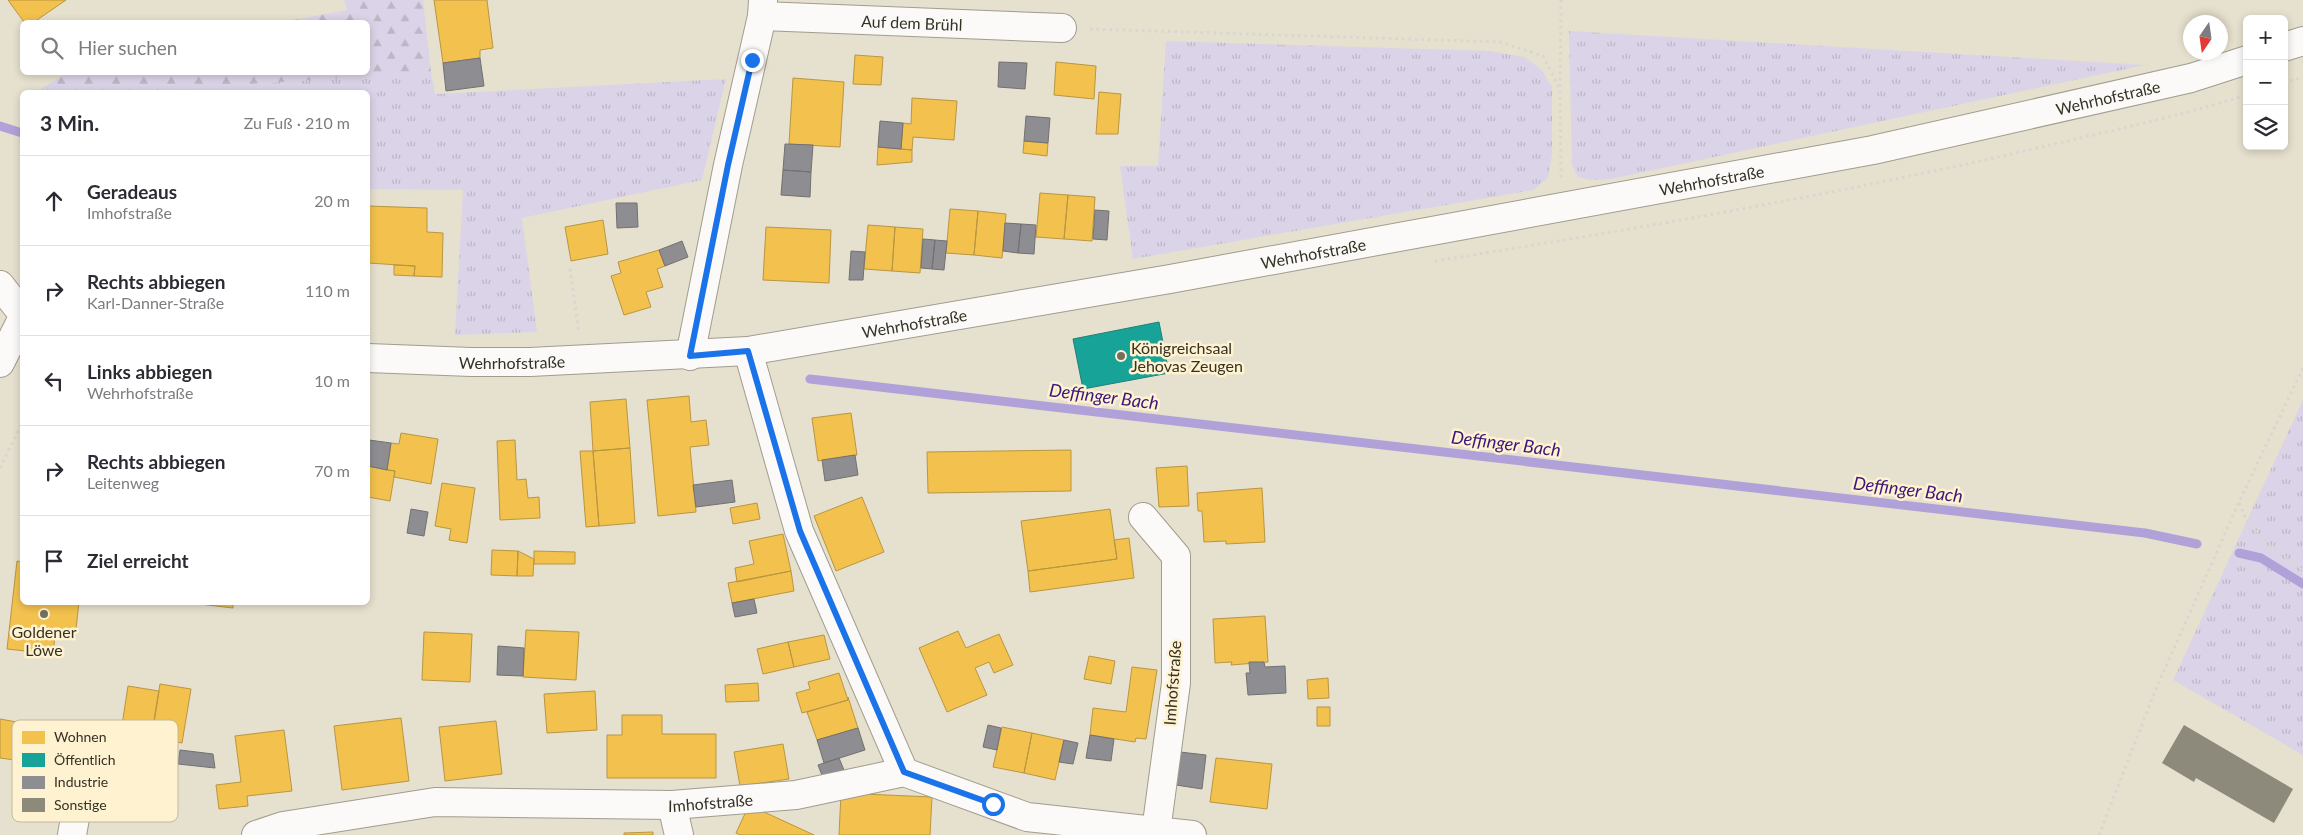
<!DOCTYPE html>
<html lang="de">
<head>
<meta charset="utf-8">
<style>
  body { margin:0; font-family:Lato,sans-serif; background:#f2f2f3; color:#2b2b33 }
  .controls { position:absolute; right:15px; top:15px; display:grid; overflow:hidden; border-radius:8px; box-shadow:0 2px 8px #0003 }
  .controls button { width:45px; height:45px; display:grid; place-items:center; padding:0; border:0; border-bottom:1px solid #e1e1e2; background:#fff; color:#2b2b33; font:25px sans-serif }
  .compass { position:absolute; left:2183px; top:15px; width:45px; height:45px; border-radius:50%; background:#fff; box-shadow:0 2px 8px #0003; rotate:193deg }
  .stop { position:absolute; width:15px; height:15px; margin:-11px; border:4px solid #1a73e8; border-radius:50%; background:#fff }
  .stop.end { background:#1a73e8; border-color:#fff; box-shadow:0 1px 5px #0008 }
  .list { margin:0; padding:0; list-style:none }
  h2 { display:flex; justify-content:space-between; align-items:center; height:65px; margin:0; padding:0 20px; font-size:21px }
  h2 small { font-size:16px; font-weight:400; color:#7c7c81 }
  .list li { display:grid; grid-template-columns:32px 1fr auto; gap:15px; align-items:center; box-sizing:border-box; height:90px; padding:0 20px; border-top:1px solid #e1e1e2 }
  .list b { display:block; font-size:19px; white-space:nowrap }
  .list p { margin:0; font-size:16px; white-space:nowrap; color:#7c7c81 }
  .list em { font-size:16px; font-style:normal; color:#7c7c81 }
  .icon { flex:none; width:28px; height:28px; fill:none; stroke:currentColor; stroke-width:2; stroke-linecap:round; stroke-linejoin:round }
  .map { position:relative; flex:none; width:2303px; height:835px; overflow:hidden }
  .search { position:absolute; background:#fff; box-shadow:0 2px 8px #0003; left:20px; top:20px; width:350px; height:55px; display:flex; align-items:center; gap:12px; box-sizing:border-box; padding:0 18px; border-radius:8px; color:#7c7c81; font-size:19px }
  .panel { position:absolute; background:#fff; box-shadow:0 2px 8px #0003; left:20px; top:90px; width:350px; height:515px; border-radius:8px }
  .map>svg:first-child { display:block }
  .grass { fill:url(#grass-tufts) }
  .forest { fill:url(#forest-firs) }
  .homes { fill:#f2c14e; stroke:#b99641 }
  .public { fill:#17a398; stroke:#208175 }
  .industry { fill:#8d8d92; stroke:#737171 }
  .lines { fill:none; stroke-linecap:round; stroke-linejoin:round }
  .stream { stroke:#b0a2d9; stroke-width:9 }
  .building { fill:#8d897b }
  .minor-casing { stroke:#a19c8e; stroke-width:30 }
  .path { stroke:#d8d6d0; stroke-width:3; stroke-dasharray:2.5 4; stroke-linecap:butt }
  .minor { stroke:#fbfaf8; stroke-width:28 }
  .route { stroke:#1a73e8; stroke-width:6 }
  .poi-dot { fill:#736e60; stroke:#fef2d0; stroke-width:2 }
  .labels { text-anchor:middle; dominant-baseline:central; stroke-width:5; stroke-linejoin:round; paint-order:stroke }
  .street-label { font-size:16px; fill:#353124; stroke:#fef2d0 }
  .poi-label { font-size:16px; fill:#353124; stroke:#fef2d0; text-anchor:start }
  .water-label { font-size:18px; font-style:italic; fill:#3b167b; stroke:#fef2d0 }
  .key { fill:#fef2d0; stroke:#c2b89c; stroke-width:1 }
  .key-label { font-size:14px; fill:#353124 }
</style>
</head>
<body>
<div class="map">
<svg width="2303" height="835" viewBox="0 0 2303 835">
  <defs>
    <pattern id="grass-tufts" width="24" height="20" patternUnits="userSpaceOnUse" patternTransform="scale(1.25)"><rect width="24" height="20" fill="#dbd4e8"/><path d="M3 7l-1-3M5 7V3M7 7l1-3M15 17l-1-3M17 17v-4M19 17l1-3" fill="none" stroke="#bdb6c7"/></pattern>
    <pattern id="forest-firs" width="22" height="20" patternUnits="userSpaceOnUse" patternTransform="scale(1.25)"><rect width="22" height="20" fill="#dbd4e8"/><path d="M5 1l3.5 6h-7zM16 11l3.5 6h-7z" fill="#bdb6c7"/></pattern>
  </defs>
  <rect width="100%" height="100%" fill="#e6e0ce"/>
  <path class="grass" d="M 1569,31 L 2145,65 L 1611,179 L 1589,180 L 1578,177 L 1572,165 Z
    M 1166,41 L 1490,51 L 1524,57 L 1541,69 L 1552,87 L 1552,155 L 1548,178 L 1533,190 L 1133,259 L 1120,166 L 1158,166 Z
    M 431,72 L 435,94 L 726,79 L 702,180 L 522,218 L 537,332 L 455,335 L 463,190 L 368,189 L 368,92 L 131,92 Z
    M 2303,400 L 2303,755 L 2173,680 Z"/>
  <path class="forest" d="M 344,0 L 423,0 L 431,72 L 131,92 L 36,92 L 67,73 L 368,72 L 368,22 L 283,22 L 347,10 Z"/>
  <path class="homes" d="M 8,0 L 66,0 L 34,22 L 24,22 Z
    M 434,0 L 487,0 L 493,48 L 480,50 L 480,58 L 443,63 Z
    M 855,55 L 883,57 L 881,85 L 853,84 Z
    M 1056,62 L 1096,66 L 1094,99 L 1054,95 Z
    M 793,78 L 844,82 L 840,147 L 789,144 Z
    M 1099,92 L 1121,94 L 1118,134 L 1096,134 Z
    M 912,98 L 957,101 L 954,140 L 913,137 L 912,150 L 901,149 L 903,123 L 911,124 Z
    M 1024,141 L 1048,143 L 1047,156 L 1023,153 Z
    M 878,147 L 912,150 L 912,162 L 877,165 Z
    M 1040,193 L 1068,195 L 1064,239 L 1036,237 Z
    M 1068,195 L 1095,197 L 1092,241 L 1064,239 Z
    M 368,206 L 427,208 L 427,232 L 443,233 L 442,277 L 414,276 L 415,266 L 368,263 Z
    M 950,209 L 978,211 L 974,255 L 946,253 Z
    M 978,211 L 1006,214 L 1002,258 L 974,255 Z
    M 603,220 L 608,254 L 571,261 L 565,227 Z
    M 868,225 L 895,227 L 892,271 L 864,269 Z
    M 766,227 L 831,230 L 829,283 L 763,280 Z
    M 895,227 L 923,229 L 920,273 L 892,271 Z
    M 659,250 L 665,266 L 657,269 L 663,287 L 646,292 L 651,307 L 624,315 L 611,276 L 621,273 L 618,262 Z
    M 394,265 L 415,266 L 414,276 L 394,275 Z
    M 689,396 L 691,422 L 706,420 L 709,445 L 690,447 L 696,512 L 658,516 L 647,400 Z
    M 626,399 L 630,448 L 593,451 L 590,402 Z
    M 851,413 L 857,455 L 818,461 L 812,418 Z
    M 401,433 L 438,439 L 431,484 L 394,477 L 395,471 L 387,470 L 391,443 L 399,444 Z
    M 515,440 L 517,480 L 526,479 L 528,498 L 539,497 L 540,518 L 500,520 L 497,441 Z
    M 630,448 L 635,523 L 599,526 L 593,451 Z
    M 1071,450 L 1071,491 L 928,493 L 927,452 Z
    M 580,451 L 593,451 L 599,526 L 586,527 Z
    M 368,466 L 395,471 L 390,501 L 368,497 Z
    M 1187,466 L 1189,506 L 1159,507 L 1156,468 Z
    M 442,483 L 475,488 L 467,543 L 449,540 L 451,529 L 435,526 Z
    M 1262,488 L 1265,542 L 1226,544 L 1226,541 L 1204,542 L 1202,511 L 1198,511 L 1197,493 Z
    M 862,497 L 884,552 L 836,571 L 814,516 Z
    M 757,503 L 760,519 L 733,524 L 730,508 Z
    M 1110,509 L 1117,559 L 1028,571 L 1021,521 Z
    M 783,534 L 791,571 L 737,582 L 735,568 L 754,564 L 749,541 Z
    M 1129,538 L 1134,578 L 1030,592 L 1028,571 L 1117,559 L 1114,540 Z
    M 492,550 L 518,551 L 517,576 L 491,575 Z
    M 518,551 L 534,559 L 533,576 L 517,576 Z
    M 534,551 L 575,552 L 575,564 L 534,564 Z
    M 17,561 L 22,562 L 22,602 L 79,602 L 75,638 L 55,635 L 53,654 L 7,649 Z
    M 791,571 L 794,591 L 732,603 L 728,583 Z
    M 183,602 L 233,602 L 233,608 Z
    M 1265,616 L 1268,662 L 1231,665 L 1232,662 L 1215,663 L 1213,619 Z
    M 526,630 L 579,632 L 576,680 L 523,677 Z
    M 958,631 L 966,648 L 999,634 L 1013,665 L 994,673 L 989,662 L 975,668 L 987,695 L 947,712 L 919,648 Z
    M 424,632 L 472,634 L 470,682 L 422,680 Z
    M 824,635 L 830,659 L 794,667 L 788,642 Z
    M 788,642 L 794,667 L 763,674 L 757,649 Z
    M 1089,656 L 1115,661 L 1111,684 L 1084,679 Z
    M 1132,667 L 1157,670 L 1146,739 L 1136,738 L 1135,742 L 1090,735 L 1093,708 L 1126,712 Z
    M 839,673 L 848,700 L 802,713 L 796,693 L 810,689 L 808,682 Z
    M 1328,678 L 1329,698 L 1308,699 L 1307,680 Z
    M 758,683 L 759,701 L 726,702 L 725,685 Z
    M 160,684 L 191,689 L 182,743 L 151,738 Z
    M 128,686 L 159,691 L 151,742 L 120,738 Z
    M 595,691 L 597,730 L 547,733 L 544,694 Z
    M 848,697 L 858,728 L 817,740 L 807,712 L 848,700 Z
    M 1317,707 L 1330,707 L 1330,726 L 1317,726 Z
    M 622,715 L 662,715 L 662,734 L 716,734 L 716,778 L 607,778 L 607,735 L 622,735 Z
    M 401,718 L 409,781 L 342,790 L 334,726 Z
    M 0,719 L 28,724 L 22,761 L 0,758 Z
    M 496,721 L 502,774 L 445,781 L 439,727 Z
    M 1002,727 L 1032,733 L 1024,773 L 993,767 Z
    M 284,730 L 292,791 L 247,796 L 248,806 L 219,809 L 216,785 L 241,782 L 235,736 Z
    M 1032,733 L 1064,740 L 1055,780 L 1024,773 Z
    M 783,744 L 789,779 L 740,786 L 734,752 Z
    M 1216,758 L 1272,764 L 1267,809 L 1210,802 Z
    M 841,793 L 932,797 L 930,835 L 839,835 Z
    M 749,805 L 814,835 L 740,835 L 736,833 Z
    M 653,832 L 653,835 L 624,835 L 624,833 Z"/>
  <path class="public" d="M 1159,322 L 1169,373 L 1083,389 L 1073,339 Z"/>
  <path class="industry" d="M 480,58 L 484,86 L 446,91 L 443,63 Z
    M 999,62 L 1027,63 L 1025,89 L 998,87 Z
    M 1026,116 L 1050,118 L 1048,143 L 1024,141 Z
    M 880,121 L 903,123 L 901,149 L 878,147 Z
    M 785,144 L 813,145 L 811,172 L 783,170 Z
    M 783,170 L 811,172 L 810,197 L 781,195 Z
    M 616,203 L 637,203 L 638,227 L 617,228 Z
    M 1095,210 L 1109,211 L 1107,240 L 1093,239 Z
    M 1005,223 L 1021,224 L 1018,253 L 1003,251 Z
    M 1021,224 L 1036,225 L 1034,254 L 1018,253 Z
    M 923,239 L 935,240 L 932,269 L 921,268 Z
    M 935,240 L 947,241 L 944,270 L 932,269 Z
    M 682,241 L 688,257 L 665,266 L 659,250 Z
    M 851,251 L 865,252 L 863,280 L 849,280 Z
    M 369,440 L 391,443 L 387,470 L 368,466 Z
    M 855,455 L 858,475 L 825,481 L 822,460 Z
    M 732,480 L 735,502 L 696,507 L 693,485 Z
    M 411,509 L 428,512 L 424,536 L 407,533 Z
    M 754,599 L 757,613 L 735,617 L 732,603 Z
    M 498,646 L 524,648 L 523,676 L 497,675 Z
    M 1249,662 L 1264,662 L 1265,667 L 1285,666 L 1286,693 L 1248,695 L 1246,673 L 1250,673 Z
    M 988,725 L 1001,728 L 997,750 L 983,747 Z
    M 858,728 L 865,750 L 824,763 L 817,740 Z
    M 1090,735 L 1114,739 L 1111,761 L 1086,758 Z
    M 1064,740 L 1078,743 L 1073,764 L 1059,762 Z
    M 180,750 L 213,754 L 215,768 L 178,764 Z
    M 1180,752 L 1206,755 L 1202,789 L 1176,785 Z
    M 839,758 L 844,770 L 823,778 L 818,765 Z"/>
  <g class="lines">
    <path class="stream" d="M 0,126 L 22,133
      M 810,379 L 2145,533 L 2197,544
      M 2239,553 L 2261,558 L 2303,584"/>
  </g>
  <path class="building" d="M 2184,725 L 2293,789 L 2274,823 L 2196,778 L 2194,782 L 2162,763 Z"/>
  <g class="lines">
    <g class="minor-casing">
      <g id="minor">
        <path id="s1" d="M 762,16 L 1062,28"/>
        <path d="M 2284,47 L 2303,41"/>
        <path d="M 0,285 L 22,313"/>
        <path d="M 748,351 L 799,531 L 904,772"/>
        <path d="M 690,356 L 728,165 L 762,16 L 763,0"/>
        <path id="s2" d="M 368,358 L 471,362 L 530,362 L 748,351 L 1170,279 L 1873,150 L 2191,78 L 2247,60"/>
        <path d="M 0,363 L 22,319"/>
        <path d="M 1143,517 L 1176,556 L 1176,683 L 1156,831"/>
        <path d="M 672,805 L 679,835"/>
        <path d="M 72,835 L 87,749"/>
        <path id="s3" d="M 256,835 L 283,826 L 435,802 L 672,805 L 796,795 L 904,772 L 1027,817 L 1192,835"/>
      </g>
    </g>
    <path class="path" d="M 1090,29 L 1500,42 L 1543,56 L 1560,89 L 1561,180
      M 2284,83 L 2303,77
      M 1560,87 L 1561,0
      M 1435,261 C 1635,229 1835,195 2033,149 C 2105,132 2176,117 2247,95
      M 570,269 L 579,333
      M 0,468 L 22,423
      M 2239,503 L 2248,524 L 2266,542 L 2303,571
      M 2099,835 L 2155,691 L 2239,502 L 2303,368"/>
    <use href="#minor" class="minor"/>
  </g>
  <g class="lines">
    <path class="route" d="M 752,60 L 728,165 L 690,356 L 748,351 L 800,531 L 904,772 L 993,804"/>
  </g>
  <g class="poi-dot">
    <circle cx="1121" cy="356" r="5"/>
    <circle cx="44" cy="614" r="5"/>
  </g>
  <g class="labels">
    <g class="street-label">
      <text stroke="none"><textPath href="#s1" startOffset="150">Auf dem Brühl</textPath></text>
      <text stroke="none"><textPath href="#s2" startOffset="1764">Wehrhofstraße</textPath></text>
      <text stroke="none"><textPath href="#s2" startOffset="1359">Wehrhofstraße</textPath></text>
      <text stroke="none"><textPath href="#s2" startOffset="954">Wehrhofstraße</textPath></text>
      <text stroke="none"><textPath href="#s2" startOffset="549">Wehrhofstraße</textPath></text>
      <text stroke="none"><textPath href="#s2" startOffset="144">Wehrhofstraße</textPath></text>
      <text transform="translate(1172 683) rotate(-86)">Imhofstraße</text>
      <text stroke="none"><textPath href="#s3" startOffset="458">Imhofstraße</textPath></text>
    </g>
    <g class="poi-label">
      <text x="1131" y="347">Königreichsaal<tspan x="1131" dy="18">Jehovas Zeugen</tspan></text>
      <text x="44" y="631" text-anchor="middle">Goldener<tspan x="44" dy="18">Löwe</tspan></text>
    </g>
    <g class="water-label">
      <text transform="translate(1104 396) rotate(7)">Deffinger Bach</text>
      <text transform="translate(1506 443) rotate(7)">Deffinger Bach</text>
      <text transform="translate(1908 489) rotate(7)">Deffinger Bach</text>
    </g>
  </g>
  <rect x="12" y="720" width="166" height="102" rx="8" class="key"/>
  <rect x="22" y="731" width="23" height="13" fill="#f2c14e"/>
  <rect x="22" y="753" width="23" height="14" fill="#17a398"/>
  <rect x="22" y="776" width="23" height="13" fill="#8d8d92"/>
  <rect x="22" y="798" width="23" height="14" fill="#8d897b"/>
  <g class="key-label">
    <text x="54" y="742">Wohnen</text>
    <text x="54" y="765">Öffentlich</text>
    <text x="54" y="787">Industrie</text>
    <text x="54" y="810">Sonstige</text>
  </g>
</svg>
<div class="controls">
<button>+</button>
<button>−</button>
<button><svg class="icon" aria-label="layers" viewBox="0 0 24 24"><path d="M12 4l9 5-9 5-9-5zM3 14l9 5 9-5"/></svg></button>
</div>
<svg class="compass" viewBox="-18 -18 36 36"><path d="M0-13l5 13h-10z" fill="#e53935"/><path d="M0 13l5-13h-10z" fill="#7c7c81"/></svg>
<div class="stop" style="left:993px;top:804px"></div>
<div class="stop end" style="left:752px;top:60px"></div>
<div class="search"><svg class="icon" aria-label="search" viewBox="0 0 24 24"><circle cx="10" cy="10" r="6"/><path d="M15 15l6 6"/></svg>Hier suchen</div>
<section class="panel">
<h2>3 Min.<small>Zu Fuß · 210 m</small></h2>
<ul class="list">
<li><svg class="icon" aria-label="ahead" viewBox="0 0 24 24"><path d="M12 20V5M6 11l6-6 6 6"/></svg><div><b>Geradeaus</b><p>Imhofstraße</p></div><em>20 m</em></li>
<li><svg class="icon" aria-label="right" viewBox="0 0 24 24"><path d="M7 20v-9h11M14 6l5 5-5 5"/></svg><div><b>Rechts abbiegen</b><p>Karl-Danner-Straße</p></div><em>110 m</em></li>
<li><svg class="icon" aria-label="left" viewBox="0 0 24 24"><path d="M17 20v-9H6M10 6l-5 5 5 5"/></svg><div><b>Links abbiegen</b><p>Wehrhofstraße</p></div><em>10 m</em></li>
<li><svg class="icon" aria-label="right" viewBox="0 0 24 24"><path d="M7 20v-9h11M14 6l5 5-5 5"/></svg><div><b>Rechts abbiegen</b><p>Leitenweg</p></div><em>70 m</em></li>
<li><svg class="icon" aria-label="arrive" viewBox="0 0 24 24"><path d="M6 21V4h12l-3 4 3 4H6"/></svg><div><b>Ziel erreicht</b></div></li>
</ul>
</section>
</div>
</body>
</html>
